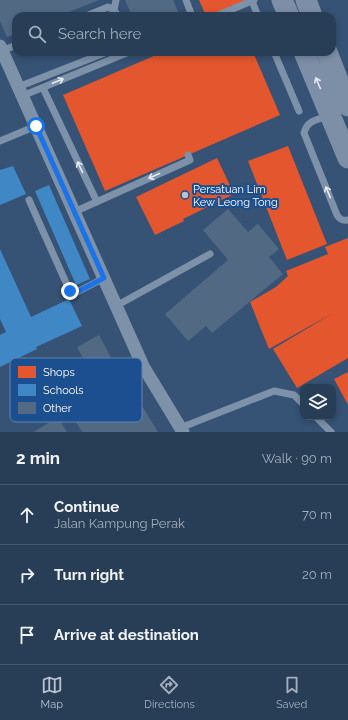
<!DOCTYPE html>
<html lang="en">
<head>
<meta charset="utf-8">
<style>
  body { margin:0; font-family:Raleway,sans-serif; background:#344961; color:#f1f3f6 }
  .controls { position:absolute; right:12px; bottom:12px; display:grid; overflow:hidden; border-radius:8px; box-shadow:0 2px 6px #0003 }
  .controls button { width:36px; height:36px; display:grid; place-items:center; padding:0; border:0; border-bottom:1px solid #44576d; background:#283e57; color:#f1f3f6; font:20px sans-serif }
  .stop { position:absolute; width:12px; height:12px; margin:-9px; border:3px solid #1a73e8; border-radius:50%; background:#fff }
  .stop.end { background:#1a73e8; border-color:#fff; box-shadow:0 1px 4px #0008 }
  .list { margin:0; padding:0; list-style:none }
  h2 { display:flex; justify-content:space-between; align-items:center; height:52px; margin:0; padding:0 16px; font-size:17px }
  h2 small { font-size:13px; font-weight:400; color:#a5aeba }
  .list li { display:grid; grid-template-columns:26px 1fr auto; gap:12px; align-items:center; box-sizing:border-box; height:60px; padding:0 16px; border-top:1px solid #44576d }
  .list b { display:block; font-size:15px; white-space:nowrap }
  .list p { margin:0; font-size:13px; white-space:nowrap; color:#a5aeba }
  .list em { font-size:13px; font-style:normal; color:#a5aeba }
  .icon { flex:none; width:22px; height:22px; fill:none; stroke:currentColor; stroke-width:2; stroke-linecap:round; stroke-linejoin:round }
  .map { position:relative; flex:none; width:348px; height:432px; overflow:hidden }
  .search { position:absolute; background:#283e57; box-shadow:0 2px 6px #0003; left:12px; right:12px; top:12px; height:44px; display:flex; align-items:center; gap:10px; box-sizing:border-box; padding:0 14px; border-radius:12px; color:#a5aeba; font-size:15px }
  .sheet { height:232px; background:#283e57 }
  nav { display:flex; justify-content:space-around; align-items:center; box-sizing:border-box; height:56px; border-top:1px solid #44576d; background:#283e57; font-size:11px; color:#a5aeba }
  nav a { display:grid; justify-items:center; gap:2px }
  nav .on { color:#b9c2ce }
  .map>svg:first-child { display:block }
  .shops { fill:#e4572e }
  .schools { fill:#3f88c5 }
  .building { fill:#526984 }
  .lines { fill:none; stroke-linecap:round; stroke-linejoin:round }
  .service { stroke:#7d92a8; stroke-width:7 }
  .minor { stroke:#7d92a8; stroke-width:13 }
  .primary { stroke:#7d8ea7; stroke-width:21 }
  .oneway { stroke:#e5e9ee }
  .oneway2 { stroke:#e5e8ed }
  .route { stroke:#1a73e8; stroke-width:5 }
  .poi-dot { fill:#b9c2ce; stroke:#1b4f8f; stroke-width:1.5 }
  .labels { text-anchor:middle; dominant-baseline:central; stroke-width:4; stroke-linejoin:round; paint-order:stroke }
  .poi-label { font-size:11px; fill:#fff; stroke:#1b4f8f; text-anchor:start }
  .key { fill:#1b4f8f; stroke:#5f84b1; stroke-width:1 }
  .key-label { font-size:11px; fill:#fff }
</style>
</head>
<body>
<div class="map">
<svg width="348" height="432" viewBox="0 0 348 432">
  <rect width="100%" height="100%" fill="#365274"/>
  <path class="shops" d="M 199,0 L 247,0 L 211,16 L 206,16 Z
    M 163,52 L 253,52 L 280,115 L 105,191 L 63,95 Z
    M 288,146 L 327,244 L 287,260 L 248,161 Z
    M 217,158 L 234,194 L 183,219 L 184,221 L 155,235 L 136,197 Z
    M 348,238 L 348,358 L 297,388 L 273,349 L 333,313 L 269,349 L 250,302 L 276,287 L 288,276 L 286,271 L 328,254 L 325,247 Z
    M 348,372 L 348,405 L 334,379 Z"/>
  <path class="schools" d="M 13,166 L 26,194 L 0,205 L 0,170 Z
    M 49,185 L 90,279 L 76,285 L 35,191 Z
    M 0,249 L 31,317 L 69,299 L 82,326 L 36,347 L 37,349 L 0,367 L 0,335 L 6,332 L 0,319 Z"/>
  <path class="building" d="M 0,0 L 99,0 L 59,16 L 16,16 L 16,34 L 7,37 L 0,21 Z
    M 125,0 L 173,0 L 180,16 L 132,16 Z
    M 228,209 L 248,232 L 258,224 L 279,249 L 269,257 L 283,274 L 212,333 L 206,326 L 188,341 L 165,314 L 228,260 L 203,230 Z
    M 99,335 L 124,382 L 102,394 L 77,347 Z
    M 131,388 L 158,432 L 82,432 L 72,416 L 106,395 L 111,401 Z
    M 58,417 L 67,432 L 34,432 Z"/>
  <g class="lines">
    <path class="service" d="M 186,0 L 192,16
      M 252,1 L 258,16
      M 114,10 L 116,0
      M 86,16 L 108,7 L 114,10 L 118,16
      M 216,16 L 254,0
      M 2,51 L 16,45
      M 274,52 L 299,111
      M 18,87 L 107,52
      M 43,88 L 97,202
      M 22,96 L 129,52
      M 328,116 C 317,120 307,120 304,133 L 337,215 C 340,220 343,221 348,220
      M 0,141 L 36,126
      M 29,200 L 68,287 L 70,291 L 77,292 L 104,278
      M 74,212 L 190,160 L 188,155
      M 116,306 L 210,254
      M 316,417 L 331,432
      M 180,428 L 274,391 L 294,395 L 303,404"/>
    <path class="minor" d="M 0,46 L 143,366 L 183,432"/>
    <path class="primary" d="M 282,0 L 289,16
      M 306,0 L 312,16
      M 304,52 L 348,158
      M 327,52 L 348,106"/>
  </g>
  <defs><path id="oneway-shaft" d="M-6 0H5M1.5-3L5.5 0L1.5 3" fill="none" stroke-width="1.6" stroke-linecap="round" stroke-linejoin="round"/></defs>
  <g class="oneway">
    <use href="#oneway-shaft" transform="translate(58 81) rotate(-23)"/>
    <use href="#oneway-shaft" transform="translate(80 167) rotate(-115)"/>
    <use href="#oneway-shaft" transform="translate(154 176) rotate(156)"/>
    <use href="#oneway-shaft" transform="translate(328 192) rotate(-112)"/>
  </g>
  <use class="oneway2" href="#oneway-shaft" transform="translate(318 83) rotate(-113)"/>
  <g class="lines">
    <path class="route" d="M 36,126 L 104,278 L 77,292 L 70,291"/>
  </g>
  <circle class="poi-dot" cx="185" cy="195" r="4"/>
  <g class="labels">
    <g class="poi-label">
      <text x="193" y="189">Persatuan Lim<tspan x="193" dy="13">Kew Leong Tong</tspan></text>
    </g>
  </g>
  <rect x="10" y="358" width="132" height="64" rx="6" class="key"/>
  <rect x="18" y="366" width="18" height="12" fill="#e4572e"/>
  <rect x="18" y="384" width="18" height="12" fill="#3f88c5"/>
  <rect x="18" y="402" width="18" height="12" fill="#526984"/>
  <g class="key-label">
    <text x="43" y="376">Shops</text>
    <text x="43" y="394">Schools</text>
    <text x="43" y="412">Other</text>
  </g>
</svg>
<div class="controls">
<button><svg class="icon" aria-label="layers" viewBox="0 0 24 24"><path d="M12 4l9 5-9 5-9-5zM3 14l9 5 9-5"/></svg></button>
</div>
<div class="stop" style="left:36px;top:126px"></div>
<div class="stop end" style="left:70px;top:291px"></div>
<div class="search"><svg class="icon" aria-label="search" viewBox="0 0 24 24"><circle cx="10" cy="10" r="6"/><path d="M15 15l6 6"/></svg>Search here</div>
</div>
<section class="sheet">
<h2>2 min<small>Walk · 90 m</small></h2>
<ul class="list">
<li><svg class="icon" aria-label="ahead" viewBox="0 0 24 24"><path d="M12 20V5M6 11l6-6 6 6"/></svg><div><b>Continue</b><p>Jalan Kampung Perak</p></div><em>70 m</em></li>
<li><svg class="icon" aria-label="right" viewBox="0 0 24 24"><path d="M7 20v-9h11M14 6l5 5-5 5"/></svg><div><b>Turn right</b></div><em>20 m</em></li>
<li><svg class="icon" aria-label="arrive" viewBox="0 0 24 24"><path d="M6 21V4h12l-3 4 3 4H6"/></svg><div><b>Arrive at destination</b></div></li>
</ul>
</section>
<nav>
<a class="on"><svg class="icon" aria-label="map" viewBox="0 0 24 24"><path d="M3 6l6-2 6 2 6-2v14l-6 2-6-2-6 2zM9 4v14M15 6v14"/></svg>Map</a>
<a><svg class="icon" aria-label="directions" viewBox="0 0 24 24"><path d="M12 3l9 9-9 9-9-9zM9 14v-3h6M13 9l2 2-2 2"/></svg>Directions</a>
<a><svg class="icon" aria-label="saved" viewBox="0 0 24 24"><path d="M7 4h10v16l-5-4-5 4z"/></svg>Saved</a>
</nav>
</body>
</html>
